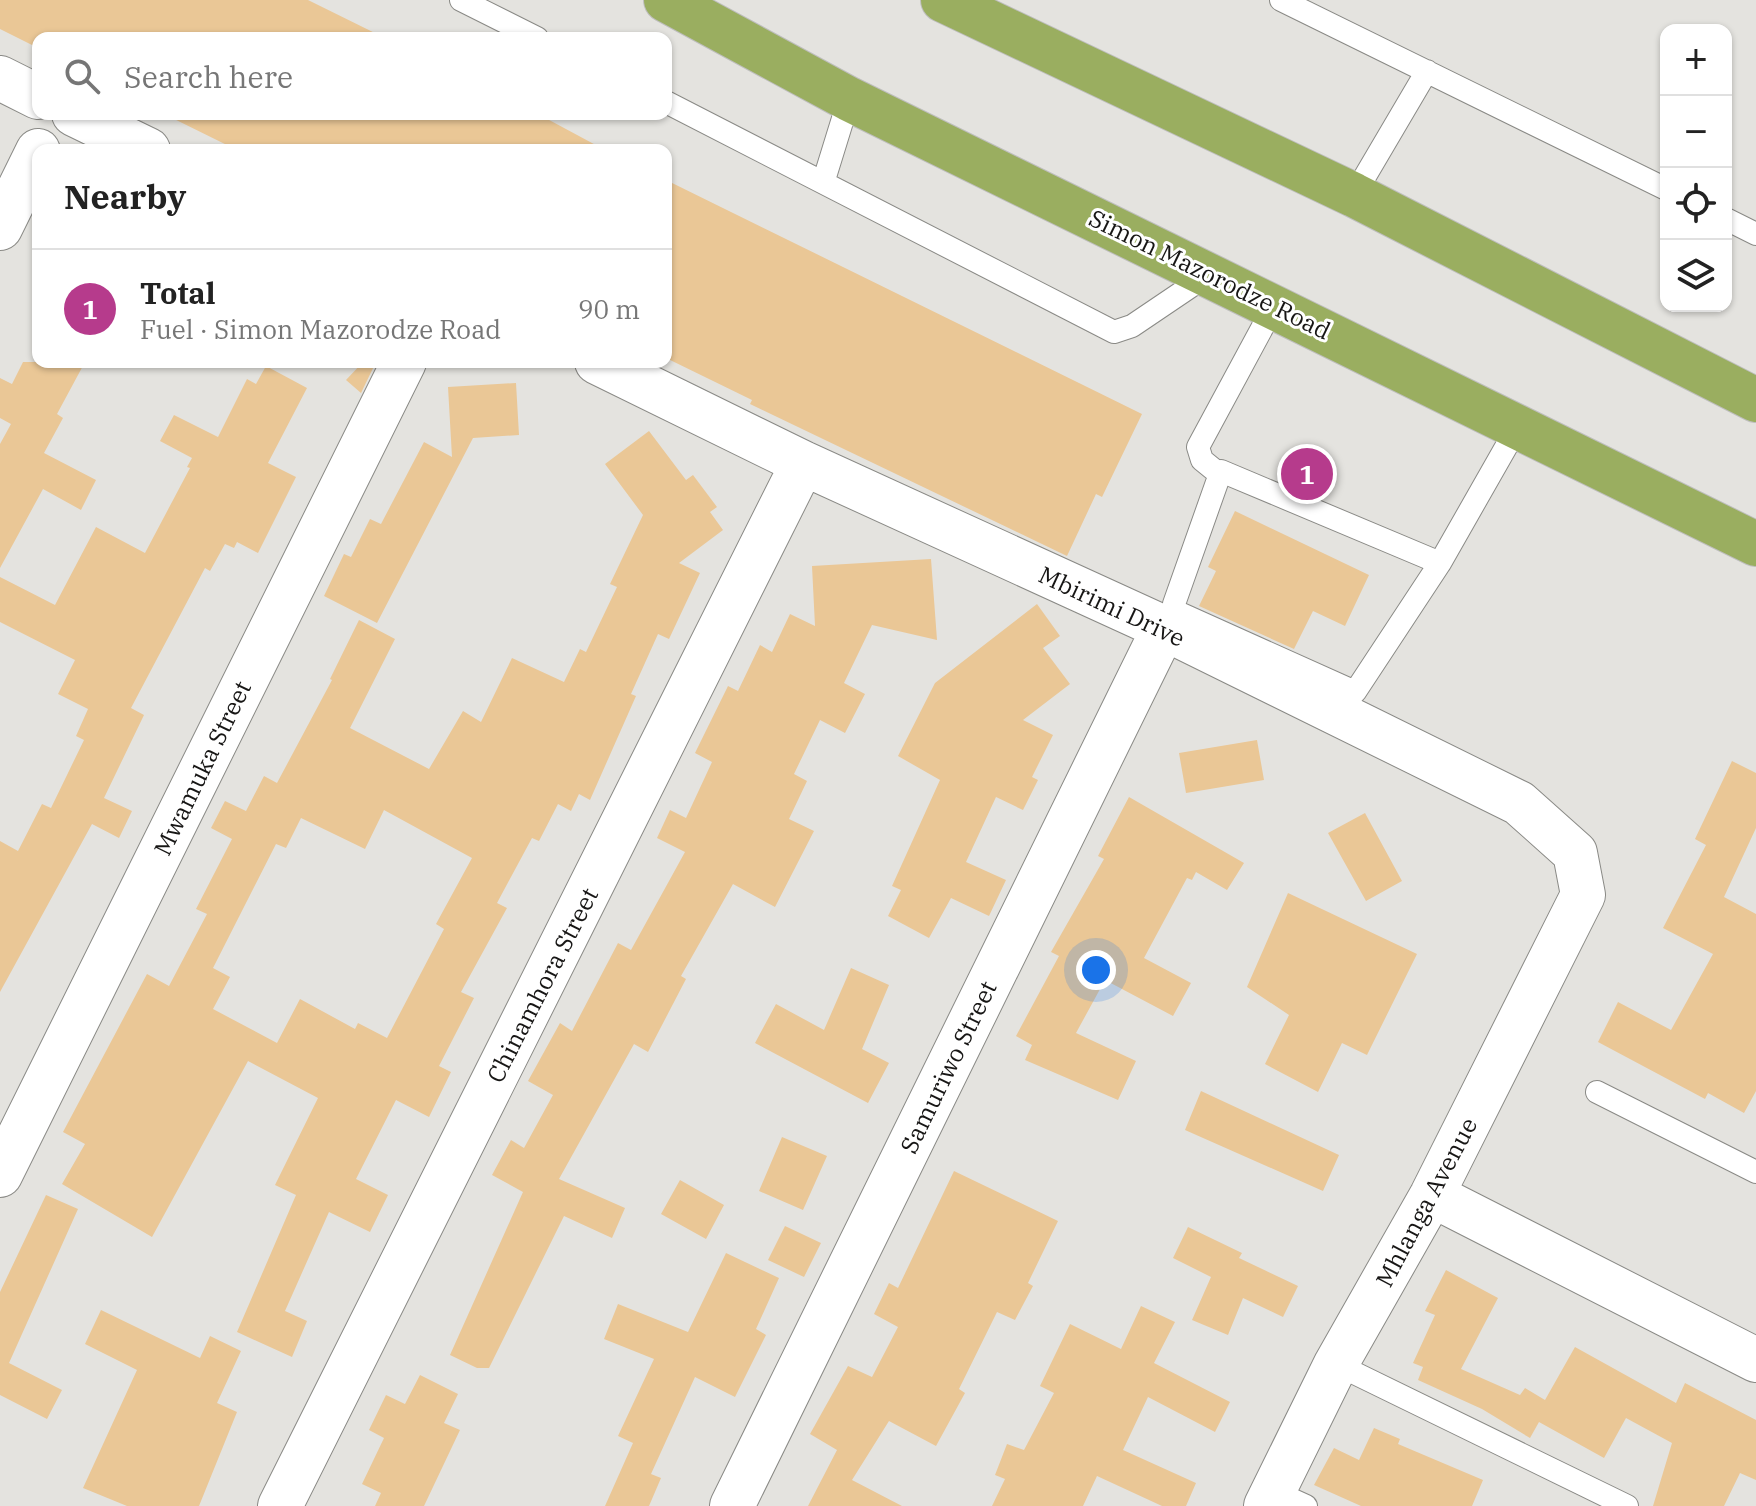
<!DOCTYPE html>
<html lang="en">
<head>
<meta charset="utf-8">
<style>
  body { margin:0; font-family:"IBM Plex Serif",serif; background:#f2f2f2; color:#222 }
  .controls { position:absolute; right:24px; top:24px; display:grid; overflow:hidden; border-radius:16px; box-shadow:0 2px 6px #0004 }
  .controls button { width:72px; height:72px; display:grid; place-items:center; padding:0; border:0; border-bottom:2px solid #e0e0e0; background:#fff; color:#222; font:40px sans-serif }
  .you { position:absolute; left:1096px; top:970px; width:28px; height:28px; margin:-20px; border:6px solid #fff; border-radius:50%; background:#1a73e8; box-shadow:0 0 0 12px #1a73e833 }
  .badge { display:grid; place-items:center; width:52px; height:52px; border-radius:50%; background:#b63b8c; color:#fff; font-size:26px; font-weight:700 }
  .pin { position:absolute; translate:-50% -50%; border:4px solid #fff; box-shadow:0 2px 8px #0006 }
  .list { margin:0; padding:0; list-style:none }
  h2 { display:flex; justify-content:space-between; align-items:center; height:104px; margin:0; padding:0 32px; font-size:34px }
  h2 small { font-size:26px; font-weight:400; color:#767676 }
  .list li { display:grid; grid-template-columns:52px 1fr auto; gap:24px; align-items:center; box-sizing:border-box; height:120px; padding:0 32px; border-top:2px solid #e0e0e0 }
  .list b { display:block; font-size:30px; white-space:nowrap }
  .list p { margin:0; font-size:26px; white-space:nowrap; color:#767676 }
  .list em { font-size:26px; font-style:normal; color:#767676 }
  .icon { flex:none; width:44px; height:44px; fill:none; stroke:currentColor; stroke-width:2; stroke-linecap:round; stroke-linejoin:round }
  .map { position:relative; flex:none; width:1756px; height:1506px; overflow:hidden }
  .search { position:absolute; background:#fff; box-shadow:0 2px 6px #0004; left:32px; top:32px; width:640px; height:88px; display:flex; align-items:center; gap:20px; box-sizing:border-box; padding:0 28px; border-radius:16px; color:#767676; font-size:30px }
  .panel { position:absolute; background:#fff; box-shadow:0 2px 6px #0004; left:32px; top:144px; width:640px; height:224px; border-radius:16px }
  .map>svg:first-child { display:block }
  .building { fill:#eac796; fill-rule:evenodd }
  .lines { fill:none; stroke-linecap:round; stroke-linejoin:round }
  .service-casing { stroke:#8a8a86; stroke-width:24 }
  .minor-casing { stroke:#8a8a86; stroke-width:46 }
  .trunk-casing { stroke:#bebebd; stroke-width:46 }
  .service { stroke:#fff; stroke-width:22 }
  .minor { stroke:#fff; stroke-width:44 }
  .trunk { stroke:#9aae60; stroke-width:44 }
  .labels { text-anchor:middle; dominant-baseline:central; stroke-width:6; stroke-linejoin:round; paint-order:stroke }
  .street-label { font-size:24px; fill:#171615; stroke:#fff }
</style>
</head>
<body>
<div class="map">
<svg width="1756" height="1506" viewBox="0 0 1756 1506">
  <rect width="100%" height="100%" fill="#e4e3df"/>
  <path class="building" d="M 0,0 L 308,0 L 385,38 L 38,38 L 38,48 L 0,29 Z
    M 164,114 L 538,114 L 605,150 L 237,150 Z
    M 666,180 L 1142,414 L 1102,497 L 1096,494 L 1067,556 L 750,404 L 752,400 L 666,358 Z
    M 23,362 L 85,362 L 57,414 L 63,418 L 44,453 L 96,480 L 81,510 L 43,489 L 0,568 L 0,444 L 11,424 L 0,418 L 0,378 L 12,384 Z
    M 363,362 L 376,362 L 361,393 L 346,380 Z
    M 266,366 L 307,388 L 268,463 L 296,477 L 258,553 L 237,542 L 234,548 L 225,544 L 210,571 L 205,568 L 131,708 L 144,715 L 104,798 L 132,811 L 119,838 L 92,824 L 0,992 L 0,841 L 18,851 L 42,804 L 51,808 L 84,740 L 76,736 L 88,709 L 58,694 L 75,660 L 0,622 L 0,577 L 55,605 L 96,527 L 145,553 L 190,468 L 187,467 L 192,458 L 160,441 L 174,415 L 218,437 L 247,379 L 256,384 Z
    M 516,383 L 519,435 L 473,438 L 377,623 L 324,596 L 344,554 L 351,557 L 370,519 L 381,524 L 424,442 L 452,457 L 448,387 Z
    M 649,431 L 686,480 L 693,475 L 717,507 L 710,512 L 723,530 L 679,563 L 700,573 L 669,639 L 658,634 L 631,694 L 636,696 L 590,800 L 579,794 L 571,811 L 558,804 L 539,841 L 532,838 L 497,903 L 507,908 L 461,992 L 474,998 L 439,1066 L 451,1072 L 429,1117 L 396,1100 L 356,1179 L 388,1195 L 370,1232 L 329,1212 L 285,1311 L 307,1321 L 292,1357 L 237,1332 L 296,1195 L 275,1185 L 318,1098 L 248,1061 L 152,1237 L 62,1184 L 85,1144 L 63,1132 L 147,974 L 169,986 L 207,914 L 196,909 L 232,839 L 211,828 L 225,801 L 246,811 L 264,776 L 277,783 L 332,680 L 330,679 L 359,620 L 395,639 L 350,728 L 429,769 L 463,711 L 481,722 L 512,658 L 564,682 L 580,649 L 586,652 L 617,587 L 610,584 L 643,515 L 605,464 ZM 384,810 L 472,858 L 436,924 L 444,929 L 387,1038 L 358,1023 L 355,1029 L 300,999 L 277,1043 L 213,1009 L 230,977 L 213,968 L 276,844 L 286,848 L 301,818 L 365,849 Z
    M 1235,511 L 1369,575 L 1345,626 L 1313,611 L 1294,649 L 1199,606 L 1216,571 L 1208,567 Z
    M 931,559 L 937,640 L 872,625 L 844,683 L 865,694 L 845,733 L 820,720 L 794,774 L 807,781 L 789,819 L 814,831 L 775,907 L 733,884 L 681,976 L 686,979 L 648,1052 L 634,1044 L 559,1179 L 625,1208 L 612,1238 L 564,1216 L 489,1368 L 477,1368 L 450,1355 L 523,1192 L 492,1175 L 511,1140 L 524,1148 L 553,1095 L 528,1081 L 560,1023 L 572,1031 L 618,943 L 631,950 L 685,852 L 657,838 L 670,810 L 686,818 L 712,762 L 695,753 L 728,686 L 738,691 L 760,645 L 772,652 L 790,614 L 815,626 L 812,566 Z
    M 1037,604 L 1060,636 L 1043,648 L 1070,684 L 1023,720 L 1053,735 L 1032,777 L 1038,780 L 1023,810 L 996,797 L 966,862 L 1006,880 L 989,916 L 951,898 L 929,938 L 888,916 L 901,890 L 892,886 L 940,780 L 898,756 L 935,683 Z
    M 1257,740 L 1264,780 L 1186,793 L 1179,753 Z
    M 1732,761 L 1756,773 L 1756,828 L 1724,897 L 1756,914 L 1756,1091 L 1744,1113 L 1708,1093 L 1705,1099 L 1598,1042 L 1618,1002 L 1671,1030 L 1713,954 L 1663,928 L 1706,845 L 1695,839 Z
    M 1129,797 L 1244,863 L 1227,890 L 1196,872 L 1192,880 L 1187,878 L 1144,958 L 1191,983 L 1173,1016 L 1105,980 L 1076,1033 L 1136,1061 L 1118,1100 L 1025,1060 L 1032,1045 L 1016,1036 L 1059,956 L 1051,952 L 1104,859 L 1098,856 Z
    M 1365,813 L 1402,881 L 1366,901 L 1328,833 Z
    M 1288,893 L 1417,954 L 1367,1055 L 1342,1043 L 1318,1092 L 1265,1064 L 1289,1015 L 1247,987 Z
    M 851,968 L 889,985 L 862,1049 L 889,1063 L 868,1103 L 755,1043 L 776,1004 L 824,1030 Z
    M 1201,1091 L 1339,1155 L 1323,1191 L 1185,1130 Z
    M 782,1137 L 827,1156 L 803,1210 L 759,1191 Z
    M 954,1171 L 1058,1221 L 1028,1283 L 1033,1286 L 1015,1320 L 997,1312 L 959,1389 L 965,1393 L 936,1446 L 889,1421 L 852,1480 L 902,1506 L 808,1506 L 837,1450 L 810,1434 L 848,1366 L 872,1377 L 898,1327 L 874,1314 L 889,1283 L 898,1288 Z
    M 680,1180 L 724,1205 L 706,1239 L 661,1214 Z
    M 46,1195 L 78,1209 L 9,1363 L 62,1390 L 47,1419 L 0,1395 L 0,1292 Z
    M 785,1226 L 821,1243 L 804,1277 L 768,1260 Z
    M 1188,1227 L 1242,1253 L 1239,1258 L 1298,1286 L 1283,1317 L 1243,1298 L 1228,1335 L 1192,1320 L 1211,1277 L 1173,1258 Z
    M 726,1253 L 779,1278 L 756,1329 L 766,1335 L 735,1397 L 695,1377 L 651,1474 L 661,1478 L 649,1506 L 605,1506 L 633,1443 L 618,1436 L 654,1359 L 604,1339 L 618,1304 L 688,1332 Z
    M 1446,1270 L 1498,1298 L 1461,1369 L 1520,1395 L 1525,1388 L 1545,1400 L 1575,1347 L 1676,1403 L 1685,1383 L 1756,1420 L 1756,1480 L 1740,1473 L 1724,1506 L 1653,1506 L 1672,1443 L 1626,1418 L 1604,1458 L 1539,1422 L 1530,1438 L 1482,1409 L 1418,1380 L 1423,1367 L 1413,1363 L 1435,1315 L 1425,1311 Z
    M 1141,1306 L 1175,1322 L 1154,1363 L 1230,1402 L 1215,1432 L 1148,1397 L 1123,1450 L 1196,1483 L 1186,1506 L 1162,1506 L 1097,1476 L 1083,1506 L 992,1506 L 1005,1479 L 995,1475 L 1007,1444 L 1024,1450 L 1054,1393 L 1040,1386 L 1070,1324 L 1121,1349 Z
    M 101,1310 L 200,1358 L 210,1336 L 241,1351 L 217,1403 L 237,1412 L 199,1506 L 127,1506 L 83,1488 L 137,1370 L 85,1344 Z
    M 420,1375 L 458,1394 L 444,1423 L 460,1430 L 424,1506 L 375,1506 L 381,1493 L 362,1484 L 384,1438 L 369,1430 L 386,1395 L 405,1404 Z
    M 1374,1428 L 1400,1439 L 1398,1444 L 1483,1480 L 1472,1506 L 1361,1506 L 1314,1485 L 1334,1448 L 1359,1460 Z"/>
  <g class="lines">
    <g class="service-casing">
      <path id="service" d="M 461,0 L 537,38
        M 1281,0 L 1666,189
        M 666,102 L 1114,332 L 1132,326 L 1209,274
        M 824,180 L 849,99
        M 1354,195 L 1427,71
        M 1726,219 L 1756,234
        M 1218,473 L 1202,460 L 1198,447 L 1274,306
        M 1440,563 L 1221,471 L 1174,604 L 1177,612 L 1355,692 L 1440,563 L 1518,426
        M 1597,1092 L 1756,1172
        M 1336,1364 L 1627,1506
        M 1273,1491 L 1306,1506"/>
    </g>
    <g class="minor-casing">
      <path id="minor" d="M 0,78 L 38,97
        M 74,114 L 148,150
        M 0,228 L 38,151
        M 597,362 L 803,463 L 1164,628 L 1519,803 L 1575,853 L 1583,895 L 1432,1195 L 1336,1364 L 1266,1506
        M 0,1175 L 404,362
        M 1432,1195 L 1756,1360
        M 280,1506 L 803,463
        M 732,1506 L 1164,628"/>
    </g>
    <g class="trunk-casing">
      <path id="trunk" d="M 666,0 L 849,99 L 1756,544
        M 943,0 L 1354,195 L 1756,400"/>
    </g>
    <use href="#service" class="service"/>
    <use href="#minor" class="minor"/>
    <use href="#trunk" class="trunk"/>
  </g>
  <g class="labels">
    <g class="street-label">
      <text transform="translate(1210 274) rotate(26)">Simon Mazorodze Road</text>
      <text transform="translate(1112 606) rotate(25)">Mbirimi Drive</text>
      <text transform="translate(202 768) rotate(-64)">Mwamuka Street</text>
      <text transform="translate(542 985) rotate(-63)">Chinamhora Street</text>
      <text transform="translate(948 1067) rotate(-64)">Samuriwo Street</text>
      <text transform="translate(1426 1202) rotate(-62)">Mhlanga Avenue</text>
    </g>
  </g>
</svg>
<div class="controls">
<button>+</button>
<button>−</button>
<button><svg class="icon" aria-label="locate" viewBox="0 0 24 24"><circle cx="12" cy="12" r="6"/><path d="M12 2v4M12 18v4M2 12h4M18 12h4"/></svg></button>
<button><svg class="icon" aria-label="layers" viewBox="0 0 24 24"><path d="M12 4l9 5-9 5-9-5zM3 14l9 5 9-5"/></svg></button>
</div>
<div class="you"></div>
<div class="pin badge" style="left:1307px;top:474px">1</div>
<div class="search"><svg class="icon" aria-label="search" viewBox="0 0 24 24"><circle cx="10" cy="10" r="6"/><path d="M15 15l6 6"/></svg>Search here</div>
<section class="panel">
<h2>Nearby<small></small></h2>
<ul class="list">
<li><span class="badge">1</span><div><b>Total</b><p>Fuel · Simon Mazorodze Road</p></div><em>90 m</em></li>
</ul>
</section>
</div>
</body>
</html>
